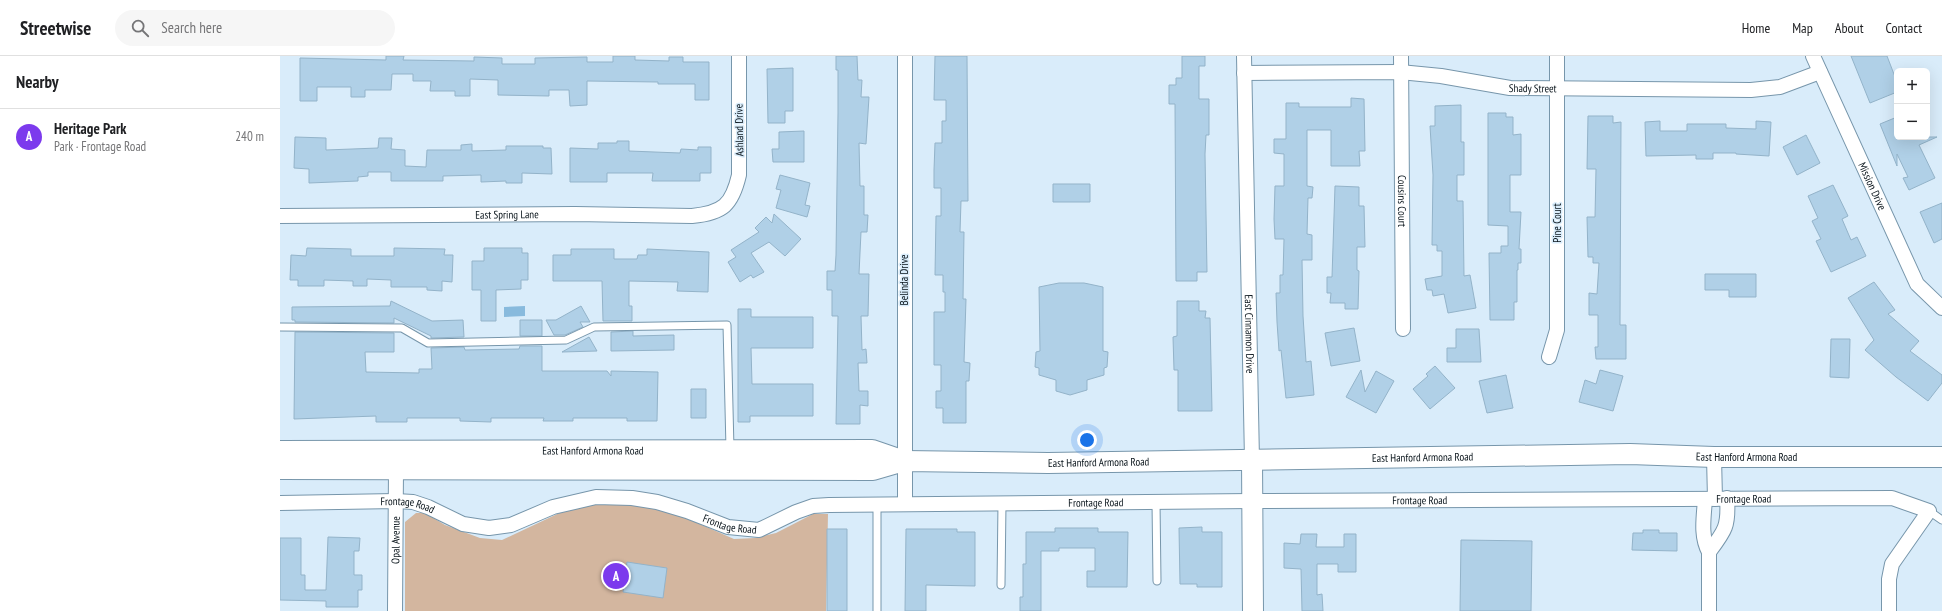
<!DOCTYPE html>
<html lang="en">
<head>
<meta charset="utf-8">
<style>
  body { margin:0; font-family:"PT Sans Narrow",sans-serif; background:#f6f6f6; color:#202124 }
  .controls { position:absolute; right:12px; top:12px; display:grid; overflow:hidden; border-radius:6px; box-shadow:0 4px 16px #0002 }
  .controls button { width:36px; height:36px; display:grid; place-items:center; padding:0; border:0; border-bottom:1px solid #e0e0e0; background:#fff; color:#202124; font:20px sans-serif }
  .you { position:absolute; left:807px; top:384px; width:14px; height:14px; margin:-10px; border:3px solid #fff; border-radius:50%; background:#1a73e8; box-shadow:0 0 0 6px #1a73e833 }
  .badge { display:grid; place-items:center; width:26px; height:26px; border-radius:50%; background:#7c3aed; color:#fff; font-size:13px; font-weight:700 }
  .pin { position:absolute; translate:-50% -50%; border:2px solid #fff; box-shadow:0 1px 4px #0006 }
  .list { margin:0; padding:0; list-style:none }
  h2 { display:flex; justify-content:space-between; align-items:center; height:52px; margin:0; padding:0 16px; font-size:17px }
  h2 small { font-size:13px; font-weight:400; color:#757577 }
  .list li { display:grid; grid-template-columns:26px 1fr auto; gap:12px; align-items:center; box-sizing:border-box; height:56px; padding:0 16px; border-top:1px solid #e0e0e0 }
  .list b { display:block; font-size:15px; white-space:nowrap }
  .list p { margin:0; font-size:13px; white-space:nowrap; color:#757577 }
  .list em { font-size:13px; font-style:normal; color:#757577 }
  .icon { flex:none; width:22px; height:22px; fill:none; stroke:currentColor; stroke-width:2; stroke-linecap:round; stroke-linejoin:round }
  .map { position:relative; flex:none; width:1662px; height:555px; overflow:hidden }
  header { display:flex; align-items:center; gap:24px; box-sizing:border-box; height:56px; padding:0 20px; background:#fff; border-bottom:1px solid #e0e0e0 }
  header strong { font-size:19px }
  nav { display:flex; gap:22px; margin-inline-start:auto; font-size:14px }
  .search { width:280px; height:36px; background:#f6f6f6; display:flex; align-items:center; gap:10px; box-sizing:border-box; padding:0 14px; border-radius:22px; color:#757577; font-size:15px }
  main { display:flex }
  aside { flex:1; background:#fff }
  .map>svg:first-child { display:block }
  .green { fill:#d3b69f }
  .water { fill:#88badd }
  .building { fill:#b0d0e7; stroke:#93b3c9 }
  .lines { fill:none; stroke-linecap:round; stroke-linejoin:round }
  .lane-casing { stroke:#7796ab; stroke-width:9 }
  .street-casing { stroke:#7796ab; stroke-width:16 }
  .secondary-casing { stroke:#7796ab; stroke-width:22 }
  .lane { stroke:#fff; stroke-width:7 }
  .street { stroke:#fff; stroke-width:14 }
  .secondary { stroke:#fff; stroke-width:20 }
  .labels { text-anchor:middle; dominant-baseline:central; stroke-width:3; stroke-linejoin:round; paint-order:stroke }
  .street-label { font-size:11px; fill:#061118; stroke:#d9ecfa }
</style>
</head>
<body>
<header>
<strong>Streetwise</strong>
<div class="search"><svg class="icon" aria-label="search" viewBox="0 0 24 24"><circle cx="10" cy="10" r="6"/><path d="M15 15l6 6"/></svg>Search here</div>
<nav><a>Home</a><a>Map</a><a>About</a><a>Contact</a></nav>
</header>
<main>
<aside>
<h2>Nearby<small></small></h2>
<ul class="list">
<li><span class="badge">A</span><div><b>Heritage Park</b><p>Park · Frontage Road</p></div><em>240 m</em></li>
</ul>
</aside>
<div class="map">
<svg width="1662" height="555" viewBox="0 0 1662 555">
  <rect width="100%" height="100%" fill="#d9ecfa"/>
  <path class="green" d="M 330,447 L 352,448 L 377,453 L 399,459 L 454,483 L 475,482 L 496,477 L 533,458 L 548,458 L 546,555 L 125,555 L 125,466 L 136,457 L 145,457 L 165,469 L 200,482 L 222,484 L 290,452 Z"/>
  <path class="water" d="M 245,250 L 245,260 L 224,261 L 224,251 Z"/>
  <path class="building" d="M 106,0 L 124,0 L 123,4 L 194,5 L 194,1 L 222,2 L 222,8 L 255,8 L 255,2 L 307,1 L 307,6 L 333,6 L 333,0 L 355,0 L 355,4 L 389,5 L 389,1 L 403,1 L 403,6 L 429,6 L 429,44 L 415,44 L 415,28 L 378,28 L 378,26 L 307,25 L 307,49 L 290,50 L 289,34 L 269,34 L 269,40 L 218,39 L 218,24 L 190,23 L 190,40 L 175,40 L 175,35 L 150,35 L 151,25 L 133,25 L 133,18 L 112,18 L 111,34 L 85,34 L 85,41 L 71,41 L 71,31 L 37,31 L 37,45 L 20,45 L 20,2 L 106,4 Z
    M 556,0 L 577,0 L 578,24 L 582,24 L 581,41 L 589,41 L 586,88 L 579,87 L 580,130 L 584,130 L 584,159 L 588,159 L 587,176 L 581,176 L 579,218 L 589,218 L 588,260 L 581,260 L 582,294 L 586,293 L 587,307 L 578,307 L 579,335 L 588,335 L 588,350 L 580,349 L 580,368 L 556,368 L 558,260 L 552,260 L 552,234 L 547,234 L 547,215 L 555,215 L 556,199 L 558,57 L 558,14 L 556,14 Z
    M 655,0 L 687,0 L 688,145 L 681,145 L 680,176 L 684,176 L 683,243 L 686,243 L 684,306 L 690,307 L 689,325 L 686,325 L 686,367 L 663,367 L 663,352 L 656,352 L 656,335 L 661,335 L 661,309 L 654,309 L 654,256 L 665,256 L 665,236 L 663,236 L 663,219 L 655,219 L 656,160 L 661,160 L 661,132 L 654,132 L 654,114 L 655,87 L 662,87 L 662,65 L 666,65 L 666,44 L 654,44 Z
    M 902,0 L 925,0 L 925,10 L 919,10 L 919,43 L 929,43 L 929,79 L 926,79 L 925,98 L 927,216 L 917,216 L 917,225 L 896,225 L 895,48 L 889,48 L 889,29 L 896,29 L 896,22 L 902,22 Z
    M 1571,0 L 1607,0 L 1617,26 L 1617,36 L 1590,47 Z
    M 513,12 L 513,55 L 505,55 L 505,67 L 488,67 L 487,13 Z
    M 1071,42 L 1084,43 L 1085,95 L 1079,95 L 1080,110 L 1051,110 L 1051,74 L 1027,74 L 1027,130 L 1033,131 L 1032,142 L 1028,142 L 1027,178 L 1032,179 L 1032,204 L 1022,204 L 1023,260 L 1026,306 L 1031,305 L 1034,339 L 1006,342 L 1001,294 L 999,295 L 997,266 L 996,237 L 1000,237 L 1000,219 L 1003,219 L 1004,183 L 995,183 L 994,163 L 995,130 L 1004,130 L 1004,98 L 994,97 L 994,83 L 1006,83 L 1006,47 L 1019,47 L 1019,51 L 1071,51 Z
    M 1181,49 L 1181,86 L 1184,86 L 1184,119 L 1177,119 L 1177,145 L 1183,145 L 1184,220 L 1190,219 L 1196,252 L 1168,257 L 1164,238 L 1153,240 L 1152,234 L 1147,234 L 1145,223 L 1162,220 L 1162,195 L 1157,195 L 1157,189 L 1152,189 L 1153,119 L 1150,70 L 1155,70 L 1155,50 Z
    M 1208,57 L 1226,57 L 1226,61 L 1233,61 L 1233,79 L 1241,78 L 1241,119 L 1230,119 L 1230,156 L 1241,156 L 1239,193 L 1241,193 L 1241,207 L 1238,207 L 1238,214 L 1237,214 L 1237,246 L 1234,246 L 1234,264 L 1210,264 L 1209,197 L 1221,197 L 1221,190 L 1228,190 L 1228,170 L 1208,169 Z
    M 1308,60 L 1333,60 L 1333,67 L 1341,66 L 1340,269 L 1346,269 L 1346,303 L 1316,303 L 1315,291 L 1318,291 L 1318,259 L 1309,259 L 1309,237 L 1317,238 L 1319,207 L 1313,207 L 1313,201 L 1308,201 L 1307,161 L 1315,161 L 1316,113 L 1307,113 Z
    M 1617,61 L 1617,81 L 1657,81 L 1639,89 L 1655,122 L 1629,134 L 1623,122 L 1628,121 L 1617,98 L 1617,110 L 1600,68 Z
    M 1380,65 L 1380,75 L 1407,75 L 1407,68 L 1446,68 L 1446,72 L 1476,73 L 1476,65 L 1491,66 L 1489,100 L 1456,98 L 1456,97 L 1433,97 L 1433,103 L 1416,103 L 1416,99 L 1366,100 L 1365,66 Z
    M 524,75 L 524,106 L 493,106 L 492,93 L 499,93 L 499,76 Z
    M 1526,79 L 1540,107 L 1517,119 L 1503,91 Z
    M 15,81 L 46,82 L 46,94 L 98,92 L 99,82 L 112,82 L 111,93 L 125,94 L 125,110 L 146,111 L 147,94 L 181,94 L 181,89 L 192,88 L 192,95 L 226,94 L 226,90 L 263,90 L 263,92 L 271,92 L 272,118 L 242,117 L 242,127 L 226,127 L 226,125 L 201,126 L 201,119 L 163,120 L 163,125 L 111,125 L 111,116 L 88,116 L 88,120 L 78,121 L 78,125 L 29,127 L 29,113 L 14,112 Z
    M 337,85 L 349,85 L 349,95 L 400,97 L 401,93 L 418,94 L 418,91 L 431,91 L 431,117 L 420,117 L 420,125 L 372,125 L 373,117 L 327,117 L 327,126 L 290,126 L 290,92 L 318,93 L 318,87 L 337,87 Z
    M 500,119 L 530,127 L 525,149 L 530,150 L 527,161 L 496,152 L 501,134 L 496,133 Z
    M 773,128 L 810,128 L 810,146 L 773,146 Z
    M 1553,129 L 1568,160 L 1562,163 L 1571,184 L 1577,181 L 1586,200 L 1551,216 L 1536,185 L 1541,183 L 1532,165 L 1538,162 L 1528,140 Z
    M 1055,130 L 1079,131 L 1079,150 L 1084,150 L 1085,191 L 1077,191 L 1077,214 L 1079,215 L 1078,253 L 1065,253 L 1065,247 L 1050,247 L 1051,237 L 1047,237 L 1047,221 L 1052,221 Z
    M 1662,147 L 1662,183 L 1654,187 L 1640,156 Z
    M 494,158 L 521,183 L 505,200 L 489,186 L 471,197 L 484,216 L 473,222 L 471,219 L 460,226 L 448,206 L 456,201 L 451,194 L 479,176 L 475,172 L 486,161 L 492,167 Z
    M 27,192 L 71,193 L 71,200 L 114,200 L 114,192 L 165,193 L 164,199 L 173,199 L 172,226 L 162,225 L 162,235 L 147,234 L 147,231 L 111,231 L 111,224 L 87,223 L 87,230 L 73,230 L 73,225 L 44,224 L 44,230 L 18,230 L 18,224 L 10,224 L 11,199 L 26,200 Z
    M 204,192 L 242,192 L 242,197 L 248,197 L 248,224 L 241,224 L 241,233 L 216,234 L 216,265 L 201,265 L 201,234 L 192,234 L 192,205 L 204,205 Z
    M 291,193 L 334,193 L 334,203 L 357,203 L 358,199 L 367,199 L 367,193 L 429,196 L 428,236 L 397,235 L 398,226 L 349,225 L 349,250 L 352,250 L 352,265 L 323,265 L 322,225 L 273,225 L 273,199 L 291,199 Z
    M 1425,218 L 1476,218 L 1476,241 L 1449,241 L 1449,234 L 1425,234 Z
    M 1594,226 L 1615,254 L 1608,258 L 1639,285 L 1630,295 L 1662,319 L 1662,327 L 1648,345 L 1616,321 L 1585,294 L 1594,284 L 1568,242 Z
    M 779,227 L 804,227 L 823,231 L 823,295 L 828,296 L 827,311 L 824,312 L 824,319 L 807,324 L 807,334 L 790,339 L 776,335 L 776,324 L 759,319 L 759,312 L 755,311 L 756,296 L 760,295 L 759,231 Z
    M 111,245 L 152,265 L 183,264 L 184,281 L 151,282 L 151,280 L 114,262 L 114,267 L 15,266 L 15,264 L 12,264 L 12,251 L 110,250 Z
    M 897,245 L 919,245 L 919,255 L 926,255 L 925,262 L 930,262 L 932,355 L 898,355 L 898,314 L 894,314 L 893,281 L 897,280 Z
    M 301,250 L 310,266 L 300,266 L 303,271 L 285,279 L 274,279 L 266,264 L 276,264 Z
    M 458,253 L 471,253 L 471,261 L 533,261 L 533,292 L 471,292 L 472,328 L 533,328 L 533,360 L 470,360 L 470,366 L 458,366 Z
    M 240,264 L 262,264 L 262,280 L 240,280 Z
    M 1074,272 L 1080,305 L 1051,310 L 1045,277 Z
    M 1176,273 L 1199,273 L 1201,306 L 1167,306 L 1167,292 L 1176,292 Z
    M 353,275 L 353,280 L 394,279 L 394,294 L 331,295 L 331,276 Z
    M 15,276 L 114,277 L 114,296 L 85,296 L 86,316 L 139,317 L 139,313 L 152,313 L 151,292 L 184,291 L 185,294 L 239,293 L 240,290 L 262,290 L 262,315 L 327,315 L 331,320 L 331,315 L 378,316 L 377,365 L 347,365 L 347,362 L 293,362 L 293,365 L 263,365 L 264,362 L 211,362 L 211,366 L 180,365 L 180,362 L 127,362 L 127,366 L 96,366 L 96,360 L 14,363 Z
    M 309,281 L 317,295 L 282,296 Z
    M 1551,283 L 1570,283 L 1569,322 L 1550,321 Z
    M 1155,310 L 1175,332 L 1150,353 L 1133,333 L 1148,320 L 1146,318 Z
    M 1081,314 L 1085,336 L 1096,315 L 1114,325 L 1096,357 L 1066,341 Z
    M 1320,314 L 1343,320 L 1333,355 L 1299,346 L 1305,324 L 1316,328 Z
    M 1226,319 L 1233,352 L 1207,357 L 1199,325 Z
    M 411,333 L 426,333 L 426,362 L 411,362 Z
    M 922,471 L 922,476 L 942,476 L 942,531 L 917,531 L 917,528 L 900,528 L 899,472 Z
    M 775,472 L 818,472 L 818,476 L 848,476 L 847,531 L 807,531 L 807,515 L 815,515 L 815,492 L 779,492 L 779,495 L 761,495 L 761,555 L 740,555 L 740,541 L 743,541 L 743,508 L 746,508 L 746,476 L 775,476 Z
    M 547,473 L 567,473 L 567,555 L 547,555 Z
    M 626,473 L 677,473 L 677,476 L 695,476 L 695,530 L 646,529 L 646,555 L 625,555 Z
    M 1363,474 L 1379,474 L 1379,477 L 1397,477 L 1397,495 L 1352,494 L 1353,477 L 1363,477 Z
    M 1021,478 L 1037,478 L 1036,491 L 1064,491 L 1064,478 L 1076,478 L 1076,516 L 1058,516 L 1058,508 L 1037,508 L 1037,539 L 1042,538 L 1043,555 L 1022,555 L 1021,513 L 1004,512 L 1004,487 L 1020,488 Z
    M 48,481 L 80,482 L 79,495 L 74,495 L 74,519 L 82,519 L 82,534 L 78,534 L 78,551 L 46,551 L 46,545 L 0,544 L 0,482 L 21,482 L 21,519 L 25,519 L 25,534 L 46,534 Z
    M 1181,484 L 1252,485 L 1251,555 L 1180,555 Z
    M 347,506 L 387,512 L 383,542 L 343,536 Z"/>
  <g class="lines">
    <g class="lane-casing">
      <path id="lane" d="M 0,271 L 122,272 L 148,287 L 286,284 L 314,271 L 447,269 L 450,393
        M 876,446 L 877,525
        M 1649,455 L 1662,464
        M 721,529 L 722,447
        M 597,555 L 597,449"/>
    </g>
    <g class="street-casing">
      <g id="street">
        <path d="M 625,0 L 625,448"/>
        <path id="s1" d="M 964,0 L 972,404"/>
        <path id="s2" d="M 1121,0 L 1123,273"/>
        <path id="s3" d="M 1533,0 L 1637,228 L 1662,252"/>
        <path id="s4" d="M 964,17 L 1120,16 L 1161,20 L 1230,32 L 1471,34 L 1500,31 L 1540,16"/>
        <path id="s5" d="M 0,160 L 295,158 L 412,160 C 443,157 452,149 459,119 L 459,0"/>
        <path d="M 1269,301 L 1277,274 L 1277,0"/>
        <path d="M 1434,401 L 1435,443"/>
        <path d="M 1425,443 C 1424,460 1420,480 1429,496 L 1429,555"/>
        <path id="s6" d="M 0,447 L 116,445 L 133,446 L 148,451 L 183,468 L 209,472 L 231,469 L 273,451 L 316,441 L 352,442 L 377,446 L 407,455 L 448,471 L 479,474 L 516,456 L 533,450 L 549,449 L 972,445 L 1612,442 L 1649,455 L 1612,508 L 1609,523 L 1609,555"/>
        <path d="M 1429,496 C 1445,475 1449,470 1447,442"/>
        <path id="s7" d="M 115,555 L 116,413"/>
      </g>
    </g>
    <g class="secondary-casing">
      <g id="secondary">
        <path id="s8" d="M 0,395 L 592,394 L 624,405"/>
        <path d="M 972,404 L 973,555"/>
        <path id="s9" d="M 0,413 L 593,414 L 624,405 L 768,407 L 1350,398 L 1434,401 L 1662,401"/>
      </g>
    </g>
    <use href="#lane" class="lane"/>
    <use href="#street" class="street"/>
    <use href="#secondary" class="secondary"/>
  </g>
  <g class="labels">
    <g class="street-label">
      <text stroke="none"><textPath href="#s4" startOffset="290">Shady Street</textPath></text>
      <text transform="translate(459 74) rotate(-91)">Ashland Drive</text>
      <text stroke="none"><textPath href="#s3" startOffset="143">Mission Drive</textPath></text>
      <text stroke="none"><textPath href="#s2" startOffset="145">Cousins Court</textPath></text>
      <text stroke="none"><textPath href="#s5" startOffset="227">East Spring Lane</textPath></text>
      <text transform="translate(1277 167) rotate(-90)">Pine Court</text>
      <text transform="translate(624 224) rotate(-90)">Belinda Drive</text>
      <text stroke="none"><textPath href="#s1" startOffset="278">East Cinnamon Drive</textPath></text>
      <text stroke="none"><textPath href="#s8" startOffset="313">East Hanford Armona Road</textPath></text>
      <text stroke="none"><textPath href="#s9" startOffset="1468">East Hanford Armona Road</textPath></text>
      <text stroke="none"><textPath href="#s9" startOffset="1144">East Hanford Armona Road</textPath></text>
      <text stroke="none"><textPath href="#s9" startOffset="820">East Hanford Armona Road</textPath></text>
      <text stroke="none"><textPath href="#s6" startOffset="1484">Frontage Road</textPath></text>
      <text stroke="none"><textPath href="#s6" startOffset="1160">Frontage Road</textPath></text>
      <text stroke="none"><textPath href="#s6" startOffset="836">Frontage Road</textPath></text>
      <text stroke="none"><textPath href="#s6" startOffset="128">Frontage Road</textPath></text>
      <text stroke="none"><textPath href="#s6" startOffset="464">Frontage Road</textPath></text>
      <text stroke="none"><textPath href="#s7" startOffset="71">Opal Avenue</textPath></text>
    </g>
  </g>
</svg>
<div class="controls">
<button>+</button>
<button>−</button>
</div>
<div class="you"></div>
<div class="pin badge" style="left:336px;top:520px">A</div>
</div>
</main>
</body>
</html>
